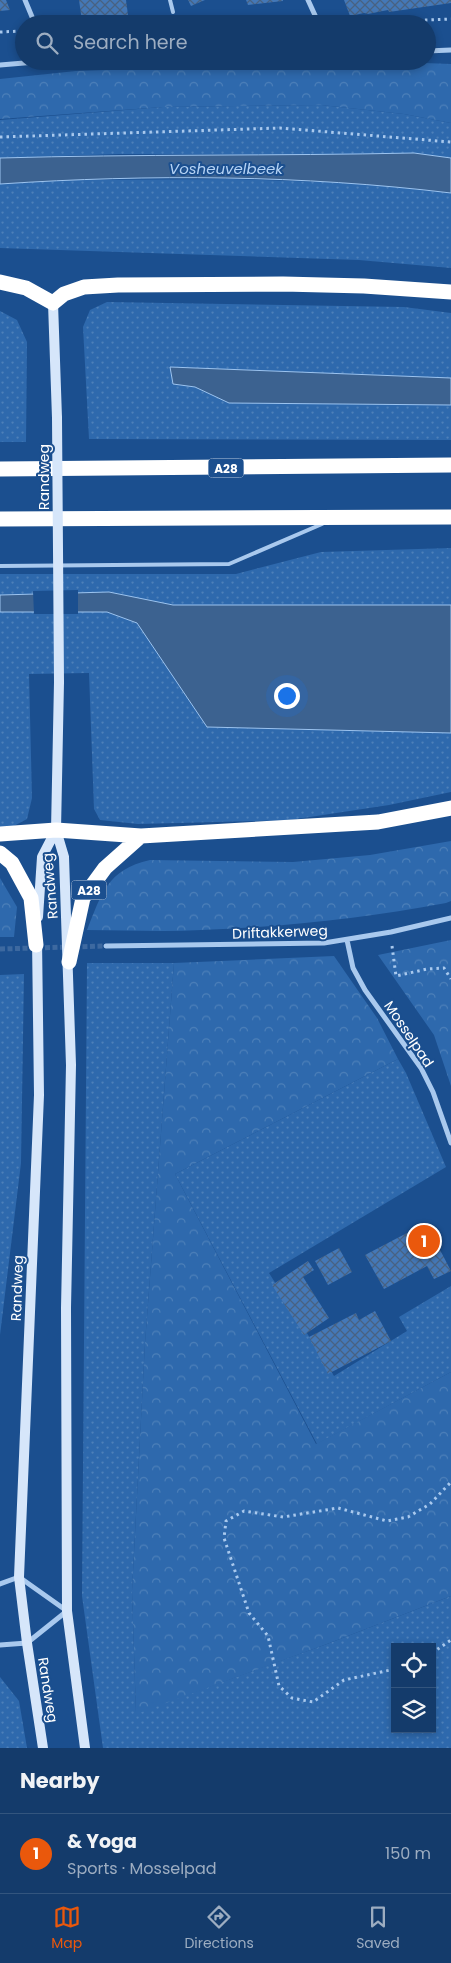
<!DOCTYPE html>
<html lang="en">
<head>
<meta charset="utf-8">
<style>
  body { margin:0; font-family:Poppins,sans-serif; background:#214673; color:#f1f3f6 }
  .controls { position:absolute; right:15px; bottom:15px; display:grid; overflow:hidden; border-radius:0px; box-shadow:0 2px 8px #0003 }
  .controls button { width:45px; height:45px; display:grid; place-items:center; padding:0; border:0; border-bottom:1px solid #33557e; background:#143b6b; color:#f1f3f6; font:25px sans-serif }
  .you { position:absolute; left:286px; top:695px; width:18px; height:18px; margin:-12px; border:4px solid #fff; border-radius:50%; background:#1a73e8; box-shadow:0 0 0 8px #1a73e833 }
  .badge { display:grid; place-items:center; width:32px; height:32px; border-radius:50%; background:#ea580c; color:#fff; font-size:16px; font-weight:700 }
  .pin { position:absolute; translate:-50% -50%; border:2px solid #fff; box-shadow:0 1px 5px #0006 }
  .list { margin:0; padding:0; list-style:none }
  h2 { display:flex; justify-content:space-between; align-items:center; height:65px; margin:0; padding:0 20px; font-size:21px }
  h2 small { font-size:16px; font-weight:400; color:#9dadc1 }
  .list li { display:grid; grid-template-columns:32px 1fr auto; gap:15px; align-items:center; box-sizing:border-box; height:80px; padding:0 20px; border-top:1px solid #33557e }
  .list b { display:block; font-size:19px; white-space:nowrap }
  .list p { margin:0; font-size:16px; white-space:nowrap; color:#9dadc1 }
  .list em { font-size:16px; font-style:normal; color:#9dadc1 }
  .icon { flex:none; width:28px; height:28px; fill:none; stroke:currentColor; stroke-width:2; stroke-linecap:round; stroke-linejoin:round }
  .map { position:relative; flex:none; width:451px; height:1748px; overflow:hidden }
  .search { position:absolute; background:#143b6b; box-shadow:0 2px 8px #0003; left:15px; right:15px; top:15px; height:55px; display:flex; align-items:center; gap:12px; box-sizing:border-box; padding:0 18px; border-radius:28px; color:#9dadc1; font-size:19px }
  .sheet { height:145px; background:#143b6b }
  nav { display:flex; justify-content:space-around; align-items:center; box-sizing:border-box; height:70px; border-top:1px solid #33557e; background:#143b6b; font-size:14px; color:#9dadc1 }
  nav a { display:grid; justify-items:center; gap:2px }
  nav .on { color:#ea580c }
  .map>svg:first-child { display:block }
  .grass { fill:url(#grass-dots); fill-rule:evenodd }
  .forest { fill:url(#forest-crowns) }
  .water { fill:#3c6290; stroke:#9cc4f0 }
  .pier { fill:#1b4f8f }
  .building { fill:url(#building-cross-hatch) }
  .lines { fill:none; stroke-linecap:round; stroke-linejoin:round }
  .minor-tunnel { stroke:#3d69a0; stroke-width:5; stroke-dasharray:5 2.5; stroke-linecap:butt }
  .path { stroke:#a9c9ee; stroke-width:3; stroke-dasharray:2.5 4; stroke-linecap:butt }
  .service { stroke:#a9c9ee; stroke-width:4 }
  .minor { stroke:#a9c9ee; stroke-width:5 }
  .secondary { stroke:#d6e6fa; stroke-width:10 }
  .motorway { stroke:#fff; stroke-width:15 }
  .secondary-bridge { stroke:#d6e6fa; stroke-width:10 }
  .labels { text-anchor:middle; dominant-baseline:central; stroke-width:4; stroke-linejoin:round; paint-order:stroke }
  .shield { fill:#1b4f8f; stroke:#bbcadd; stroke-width:1 }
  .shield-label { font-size:12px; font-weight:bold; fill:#fff }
  .street-label { font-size:14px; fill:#fff; stroke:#1b4f8f }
  .water-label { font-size:15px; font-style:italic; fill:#b5d3f5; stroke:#1b4f8f }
</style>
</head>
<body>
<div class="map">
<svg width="451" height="1748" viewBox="0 0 451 1748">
  <defs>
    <pattern id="grass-dots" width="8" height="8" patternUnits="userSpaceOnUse" patternTransform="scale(1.25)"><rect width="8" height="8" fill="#2e69ad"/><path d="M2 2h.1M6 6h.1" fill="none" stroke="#4d80b9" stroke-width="1.8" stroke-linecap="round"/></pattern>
    <pattern id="forest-crowns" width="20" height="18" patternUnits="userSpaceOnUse" patternTransform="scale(1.25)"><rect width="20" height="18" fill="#2e69ad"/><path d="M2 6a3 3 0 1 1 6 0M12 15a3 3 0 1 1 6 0" fill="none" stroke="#4d80b9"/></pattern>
    <pattern id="building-cross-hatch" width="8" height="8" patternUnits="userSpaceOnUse" patternTransform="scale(1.25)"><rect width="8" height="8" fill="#4478b7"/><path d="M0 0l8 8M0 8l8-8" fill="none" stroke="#486282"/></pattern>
  </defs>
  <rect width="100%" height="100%" fill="#1b4f8f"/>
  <path class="grass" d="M 321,105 L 404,114 L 451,123 L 451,158 L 414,153 L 314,155 L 119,154 L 0,158 L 0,120 L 163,107 Z
    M 233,179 L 356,183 L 451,193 L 451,268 L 359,260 L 0,248 L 0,184 L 66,180 Z
    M 107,302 L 404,307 L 451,313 L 451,378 L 171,367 L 173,384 L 195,387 L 229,403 L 451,405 L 451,440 L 89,439 L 83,327 L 90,310 Z
    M 0,311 L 17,320 L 27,342 L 26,442 L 0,442 Z
    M 451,548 L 451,605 L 173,605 L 109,592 L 0,595 L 0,574 L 236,574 L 321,552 Z
    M 0,612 L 107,612 L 137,623 L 207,727 L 451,733 L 451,792 L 389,805 L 290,820 L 138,824 L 100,820 L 94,809 L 89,673 L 29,674 L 32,798 L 27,819 L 10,828 L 0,828 Z
    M 87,963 L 174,963 L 145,1343 L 132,1591 L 136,1713 L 327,1644 L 451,1596 L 451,1748 L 103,1748 L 82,1596 ZM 395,1647 L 432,1647 L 432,1729 L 395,1729 Z
    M 24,974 L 21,1163 L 0,1335 L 0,975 Z
    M 398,1059 L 406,1073 L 446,1167 L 269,1273 L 334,1376 L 407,1331 L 399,1317 L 451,1286 L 451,1372 L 317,1444 L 175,1174 Z
    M 0,1677 L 19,1701 L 27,1748 L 0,1748 Z"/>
  <path class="forest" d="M 370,61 L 451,64 L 451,123 L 404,114 L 321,105 L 163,107 L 0,119 L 0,79 L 76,71 Z
    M 451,841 L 451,901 L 446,903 C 365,918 283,927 201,930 C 163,932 125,930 87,930 C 102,893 107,870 150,860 L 293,862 L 370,855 Z
    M 0,878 L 17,907 L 14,937 L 0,937 Z
    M 451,940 L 451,1086 L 434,1035 L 378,955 Z
    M 334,956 L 377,1018 L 398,1059 L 175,1174 L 316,1444 L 451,1372 L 451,1596 L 327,1644 L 136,1714 L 132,1591 L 145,1343 L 174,963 Z"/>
  <path class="water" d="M 414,153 L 451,158 L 451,193 C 302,175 150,174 0,184 L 0,158 C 138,154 276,156 414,153 Z
    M 170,367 L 451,378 L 451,405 L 229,403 L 195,387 L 173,384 Z
    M 109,592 L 173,605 L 451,605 L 451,733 L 207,727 L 137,623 L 107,612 L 0,612 L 0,595 Z"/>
  <path class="pier" d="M 78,590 L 78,614 L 34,614 L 33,591 Z"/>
  <path class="building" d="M 0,0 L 6,0 L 10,10 L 0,11 Z
    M 79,0 L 126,0 L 128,15 L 82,21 Z
    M 188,0 L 205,0 L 191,6 Z
    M 246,0 L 283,0 L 283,1 L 248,5 Z
    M 344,0 L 451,0 L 451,3 L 389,12 L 388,10 L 368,14 L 364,13 L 350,16 Z
    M 426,1223 L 451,1271 L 434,1279 L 427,1266 L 384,1289 L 365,1255 Z
    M 339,1248 L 352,1272 L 328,1285 L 315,1261 Z
    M 308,1261 L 314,1270 L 303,1277 L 329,1318 L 304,1335 L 272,1285 Z
    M 375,1311 L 391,1341 L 328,1374 L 309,1337 L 356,1313 L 359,1320 Z"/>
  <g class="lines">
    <path class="minor-tunnel" d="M 0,949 L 106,946"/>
    <path class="path" d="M 334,24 L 451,19
      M 0,32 L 22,31
      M 0,137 L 280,128 L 451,142
      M 392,946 L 396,976 L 427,969 L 444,968 L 451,979
      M 432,1653 L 451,1640
      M 395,1669 L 344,1680 L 313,1702 L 292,1698 L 279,1686 L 268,1636 L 249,1613 L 224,1538 L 226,1521 L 244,1511 L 283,1517 L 338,1508 L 387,1521 L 408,1517 L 430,1504 L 451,1482"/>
    <path class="service" d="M 170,0 L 173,12
      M 0,566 L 229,564 L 322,524"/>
    <path class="minor" d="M 25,0 L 35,24
      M 308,0 L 319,24
      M 427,51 L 451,50
      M 0,65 L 48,61
      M 347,940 L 353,968 L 365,990 L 421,1068 L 433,1092 L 451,1143
      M 106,946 L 324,943 L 391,932 L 451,918
      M 0,1584 L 19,1577 L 67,1611 L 27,1643 L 0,1645"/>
    <path class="secondary" d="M 53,303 L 57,418
      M 59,682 L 56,830 L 64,857 L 71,1065 L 66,1308 L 67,1611 L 85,1748
      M 38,917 L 42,857 L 56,830
      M 37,939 L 39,1095 L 19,1577 L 27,1643 L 43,1748"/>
    <path class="motorway" d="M 0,282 L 26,288 L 53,303 L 64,294 L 84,287 L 118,285 L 283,284 L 364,286 L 451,292
      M 0,469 L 451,465
      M 0,519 L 451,517
      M 0,834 L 56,830 L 141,836 L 378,822 L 451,808
      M 0,853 L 12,863 L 31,898 L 36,945
      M 69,962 L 83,898 L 105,868 L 141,836"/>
    <path class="secondary-bridge" d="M 57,418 L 59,682"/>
  </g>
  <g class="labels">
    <g class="shield">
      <rect x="208.5" y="458.5" width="35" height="19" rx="4"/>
      <rect x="71.5" y="880.5" width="35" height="19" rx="4"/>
    </g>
    <g class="shield-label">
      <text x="226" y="468">A28</text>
      <text x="89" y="890">A28</text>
    </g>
    <g class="street-label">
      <text transform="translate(44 477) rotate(-90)">Randweg</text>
      <text transform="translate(50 886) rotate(-95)">Randweg</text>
      <text transform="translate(280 932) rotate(-2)">Driftakkerweg</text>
      <text transform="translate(409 1034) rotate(56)">Mosselpad</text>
      <text transform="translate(17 1288) rotate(-88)">Randweg</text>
      <text transform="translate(48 1690) rotate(81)">Randweg</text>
    </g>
    <g class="water-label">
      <text x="226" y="168">Vosheuvelbeek</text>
    </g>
  </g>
</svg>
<div class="controls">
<button><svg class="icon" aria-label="locate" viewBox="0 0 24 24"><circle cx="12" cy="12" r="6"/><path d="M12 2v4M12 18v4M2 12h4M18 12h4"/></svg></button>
<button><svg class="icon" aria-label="layers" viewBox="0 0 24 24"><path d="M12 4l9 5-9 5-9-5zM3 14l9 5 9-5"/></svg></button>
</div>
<div class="you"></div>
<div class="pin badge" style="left:424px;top:1241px">1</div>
<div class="search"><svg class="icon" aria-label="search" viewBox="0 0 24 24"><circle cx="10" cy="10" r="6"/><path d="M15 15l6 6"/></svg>Search here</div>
</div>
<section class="sheet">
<h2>Nearby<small></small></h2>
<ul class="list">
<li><span class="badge">1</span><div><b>&amp; Yoga</b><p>Sports · Mosselpad</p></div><em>150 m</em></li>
</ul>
</section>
<nav>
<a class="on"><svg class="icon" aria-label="map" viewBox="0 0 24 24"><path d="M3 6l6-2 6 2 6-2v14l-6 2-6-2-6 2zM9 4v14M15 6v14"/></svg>Map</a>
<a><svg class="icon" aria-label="directions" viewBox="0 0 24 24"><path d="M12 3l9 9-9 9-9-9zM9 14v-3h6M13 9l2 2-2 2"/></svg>Directions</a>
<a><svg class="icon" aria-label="saved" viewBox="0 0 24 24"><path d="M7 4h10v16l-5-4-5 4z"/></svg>Saved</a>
</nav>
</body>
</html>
